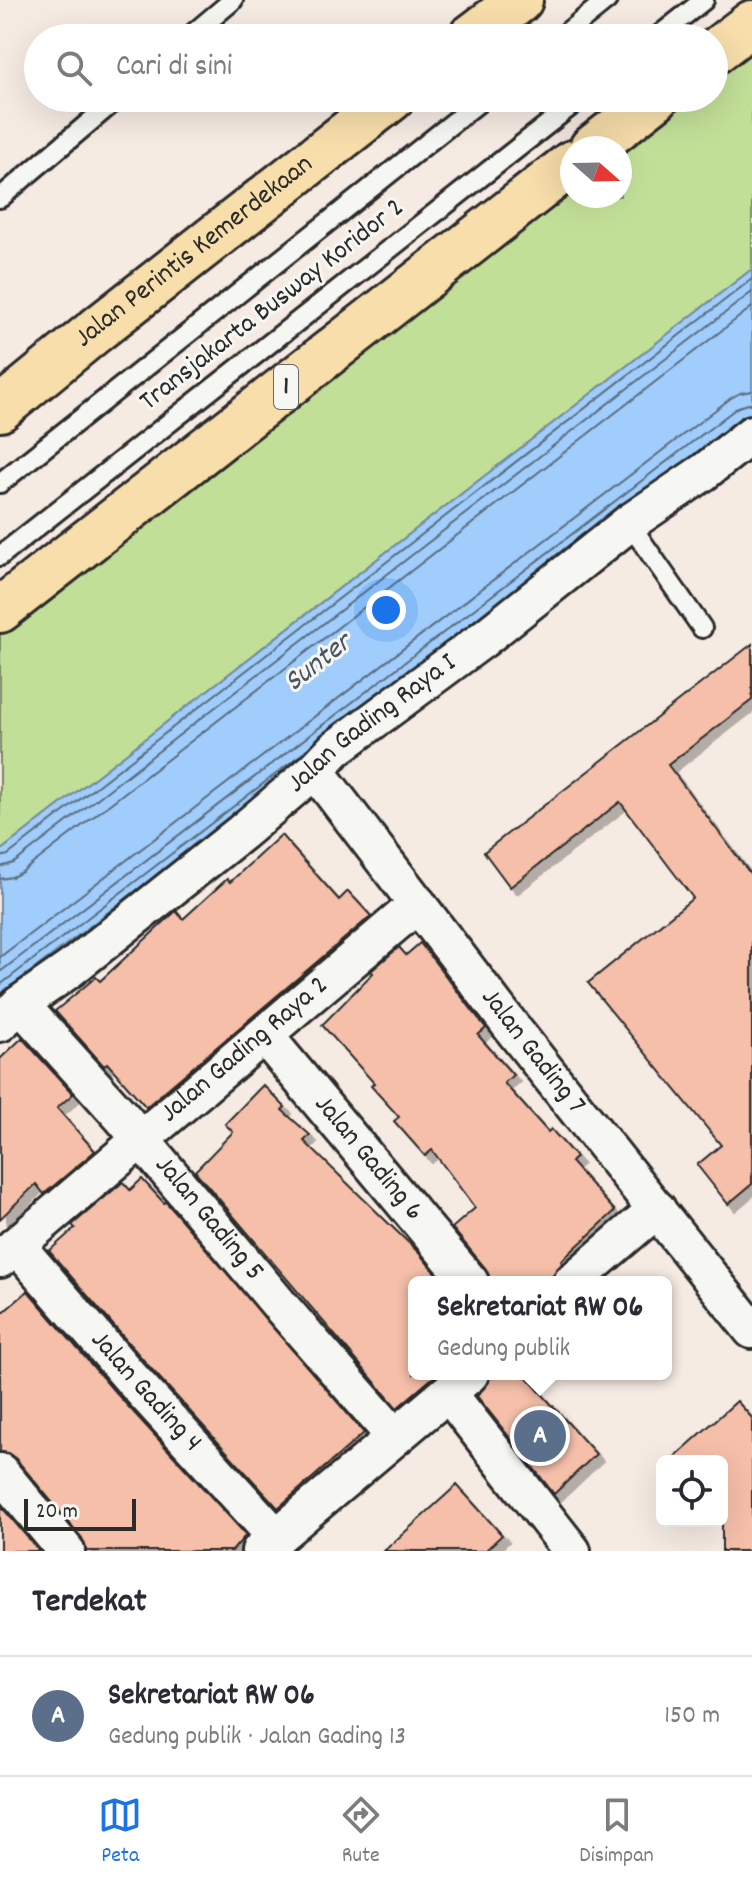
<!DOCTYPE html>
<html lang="id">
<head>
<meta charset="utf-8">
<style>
  body { margin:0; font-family:Dekko,sans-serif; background:#f7f7f7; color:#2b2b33 }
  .controls { position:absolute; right:24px; bottom:24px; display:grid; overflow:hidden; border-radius:12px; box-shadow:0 8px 32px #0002 }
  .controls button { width:72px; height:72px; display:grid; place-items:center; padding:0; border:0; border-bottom:2px solid #e1e1e2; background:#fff; color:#2b2b33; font:40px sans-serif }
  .compass { position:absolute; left:560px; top:136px; width:72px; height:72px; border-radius:50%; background:#fff; box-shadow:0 8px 32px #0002; rotate:110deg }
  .scale { position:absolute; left:24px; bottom:20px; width:112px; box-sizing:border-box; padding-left:8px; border:4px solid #2b2b2b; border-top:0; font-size:22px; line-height:28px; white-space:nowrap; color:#2b2b2b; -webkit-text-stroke:6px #f6f6f2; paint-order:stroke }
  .you { position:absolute; left:386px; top:610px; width:28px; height:28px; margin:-20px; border:6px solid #fff; border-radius:50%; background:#1a73e8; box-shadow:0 0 0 12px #1a73e833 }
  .badge { display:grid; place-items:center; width:52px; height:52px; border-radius:50%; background:#1a73e8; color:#fff; font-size:26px; font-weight:700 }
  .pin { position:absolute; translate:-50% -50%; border:4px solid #fff; box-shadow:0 2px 8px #0006 }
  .popup { position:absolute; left:408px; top:1276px; width:264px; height:104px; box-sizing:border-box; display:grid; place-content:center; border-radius:12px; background:#fff; filter:drop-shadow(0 2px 6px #0005); font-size:26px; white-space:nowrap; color:#7c7c81 }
  .popup b { font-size:30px; color:#2b2b33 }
  .popup::after { content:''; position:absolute; left:50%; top:100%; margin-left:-16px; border:16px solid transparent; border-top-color:#fff }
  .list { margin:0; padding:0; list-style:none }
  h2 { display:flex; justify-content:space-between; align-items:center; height:104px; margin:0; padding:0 32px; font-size:34px }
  h2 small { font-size:26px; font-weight:400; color:#7c7c81 }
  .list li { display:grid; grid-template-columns:52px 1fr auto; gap:24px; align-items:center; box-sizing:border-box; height:120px; padding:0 32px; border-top:2px solid #e1e1e2 }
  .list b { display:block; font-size:30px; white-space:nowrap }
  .list p { margin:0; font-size:26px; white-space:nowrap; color:#7c7c81 }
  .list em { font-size:26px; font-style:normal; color:#7c7c81 }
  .icon { flex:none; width:44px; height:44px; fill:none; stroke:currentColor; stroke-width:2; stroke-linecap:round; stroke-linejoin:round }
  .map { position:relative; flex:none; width:752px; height:1551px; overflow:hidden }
  .search { position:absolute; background:#fff; box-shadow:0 8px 32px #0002; left:24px; right:24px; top:24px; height:88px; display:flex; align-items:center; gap:20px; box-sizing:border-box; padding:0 28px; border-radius:44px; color:#7c7c81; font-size:30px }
  .sheet { height:224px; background:#fff }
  nav { display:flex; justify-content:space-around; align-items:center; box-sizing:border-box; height:112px; border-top:2px solid #e1e1e2; background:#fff; font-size:22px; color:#7c7c81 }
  nav a { display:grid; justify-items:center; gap:4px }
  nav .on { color:#1a73e8 }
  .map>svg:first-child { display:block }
  .green { fill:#c2df97; stroke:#768561; stroke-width:2 }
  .water { fill:#a0cdfb; stroke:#718ca8; stroke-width:2 }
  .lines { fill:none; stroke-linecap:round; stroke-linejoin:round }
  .shore { stroke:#5a6c7e; stroke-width:2 }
  .building { fill:#f5bfa9; stroke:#2b2b2b; stroke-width:2; filter:url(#shadow) }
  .service-casing { stroke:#2b2b2b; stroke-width:24 }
  .minor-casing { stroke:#2b2b2b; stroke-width:42 }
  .trunk-casing { stroke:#2b2b2b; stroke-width:50 }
  .service { stroke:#f6f6f2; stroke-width:18 }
  .minor { stroke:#f6f6f2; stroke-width:36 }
  .trunk { stroke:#f8deab; stroke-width:44 }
  .labels { text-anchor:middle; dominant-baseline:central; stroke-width:6; stroke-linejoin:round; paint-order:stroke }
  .shield { fill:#f6f6f2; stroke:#686867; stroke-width:2 }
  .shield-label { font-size:26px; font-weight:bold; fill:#2b2b2b }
  .street-label { font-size:28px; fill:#2b2b2b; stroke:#f6f6f2 }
  .water-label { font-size:30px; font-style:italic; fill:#48545f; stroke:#f6f6f2 }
</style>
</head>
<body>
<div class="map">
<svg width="752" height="1551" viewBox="0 0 752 1551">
  <defs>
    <filter id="shadow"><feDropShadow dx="7" dy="7" stdDeviation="0" flood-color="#0004"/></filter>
  </defs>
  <rect width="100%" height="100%" fill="#f6ebe3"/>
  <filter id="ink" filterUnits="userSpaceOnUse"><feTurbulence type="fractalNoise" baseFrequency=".0125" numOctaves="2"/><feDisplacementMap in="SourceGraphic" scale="16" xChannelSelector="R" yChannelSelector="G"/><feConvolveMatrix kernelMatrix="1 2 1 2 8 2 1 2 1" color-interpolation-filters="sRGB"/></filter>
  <g filter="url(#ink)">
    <path class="green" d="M 752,24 L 752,269 L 0,851 L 0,620 L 572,166 L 572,196 L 620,196 L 620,148 L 658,98 L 714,98 L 714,54 Z"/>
    <path class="water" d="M 752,269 L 752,419 L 0,995 L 0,851 Z"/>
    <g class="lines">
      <path class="shore" d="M 0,857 L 8,855 L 752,279
        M 0,867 L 14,863 L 752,292
        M 0,879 L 12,877 L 22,872 L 752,307
        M 0,957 L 731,398 L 740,393 L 752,391
        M 0,972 L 738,407 L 752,403
        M 0,985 L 307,750"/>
    </g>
    <path class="building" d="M 752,644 L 752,700 L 668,765 L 752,876 L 752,1184 L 728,1204 L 697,1165 L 721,1145 L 588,983 L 693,898 L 620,802 L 510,887 L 484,852 Z
      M 281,835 L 339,900 L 348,891 L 371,916 L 146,1107 L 107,1063 L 104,1066 L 55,1011 L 96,977 L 100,981 L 176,911 L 183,919 L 227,879 L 230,882 Z
      M 420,943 L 486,1028 L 478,1035 L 513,1075 L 504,1083 L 548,1132 L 551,1129 L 576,1157 L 571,1162 L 615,1211 L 561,1261 L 562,1263 L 549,1282 L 490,1282 L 486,1269 L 452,1228 L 475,1208 L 432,1150 L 425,1156 L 394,1121 L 399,1117 L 371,1086 L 374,1083 L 322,1025 L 373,973 L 371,971 L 399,947 L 406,955 Z
      M 22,1038 L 73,1094 L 57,1108 L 95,1151 L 44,1194 L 36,1184 L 0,1219 L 0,1059 Z
      M 263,1085 L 285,1107 L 282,1110 L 310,1135 L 304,1141 L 419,1253 L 443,1282 L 414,1282 L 414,1374 L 437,1374 L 397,1408 L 195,1171 L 233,1132 L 225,1124 Z
      M 142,1179 L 164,1203 L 166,1202 L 364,1433 L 278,1508 L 146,1363 L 49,1251 L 75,1228 L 72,1225 L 123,1182 L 130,1190 Z
      M 28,1291 L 114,1391 L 246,1535 L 232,1551 L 86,1551 L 82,1538 L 16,1459 L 8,1453 L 0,1452 L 0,1315 Z
      M 490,1374 L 524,1374 L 596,1454 L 554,1494 L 477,1396 L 489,1382 Z
      M 737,1401 L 752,1418 L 752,1551 L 722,1551 L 722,1461 L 670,1461 Z
      M 457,1485 L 502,1535 L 485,1551 L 384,1551 Z
      M 0,1505 L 39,1551 L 0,1551 Z"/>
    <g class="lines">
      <g class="service-casing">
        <path id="service" d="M 188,38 L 233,0
          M 560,38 L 607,0
          M 656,38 L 704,0
          M 0,198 L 118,98
          M 0,483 L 484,98
          M 629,523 L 702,628
          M 0,556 L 581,98"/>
      </g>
      <g class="minor-casing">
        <g id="minor">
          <path id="s1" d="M 315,770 L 516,1033 L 752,1330"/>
          <path id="s2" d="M 20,1004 L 122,1117 L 283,1309 L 395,1437"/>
          <path id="s3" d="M 0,1023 L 20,1004 L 70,969 L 242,832 L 315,770 L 335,749 L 482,640 L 629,523 L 704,472 L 752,434"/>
          <path id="s4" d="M 265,1036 L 470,1282"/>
          <path id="s5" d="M 16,1245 L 130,1377 L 276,1537"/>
          <path id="s6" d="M 0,1259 L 418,904"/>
          <path d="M 572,1282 L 657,1209"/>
          <path d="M 448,1393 L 572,1551"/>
          <path d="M 0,1472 L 66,1551"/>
          <path d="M 260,1551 L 470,1374"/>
        </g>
      </g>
      <g class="trunk-casing">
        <g id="trunk">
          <path d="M 470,38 L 520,0"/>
          <path d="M 714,52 L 752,23"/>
          <path d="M 592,148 L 656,98"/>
          <path id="s7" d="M 0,409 L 95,331 L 392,98"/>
          <path d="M 0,610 L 572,163"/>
        </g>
      </g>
      <use href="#service" class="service"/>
      <use href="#minor" class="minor"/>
      <use href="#trunk" class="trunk"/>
    </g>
  </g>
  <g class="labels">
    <rect class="shield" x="274" y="365" width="24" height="44" rx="6"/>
    <g class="shield-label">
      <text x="286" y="387">1</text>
    </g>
    <g class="street-label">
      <text stroke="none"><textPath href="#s7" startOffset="250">Jalan Perintis Kemerdekaan</textPath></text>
      <text transform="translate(273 306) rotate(-38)">Transjakarta Busway Koridor 2</text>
      <text stroke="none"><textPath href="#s3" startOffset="478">Jalan Gading Raya I</textPath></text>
      <text stroke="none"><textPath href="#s6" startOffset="322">Jalan Gading Raya 2</textPath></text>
      <text stroke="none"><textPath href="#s1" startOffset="356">Jalan Gading 7</textPath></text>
      <text stroke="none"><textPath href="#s4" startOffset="160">Jalan Gading 6</textPath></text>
      <text stroke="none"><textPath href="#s2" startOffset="286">Jalan Gading 5</textPath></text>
      <text stroke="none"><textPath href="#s5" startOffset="196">Jalan Gading 4</textPath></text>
    </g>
    <g class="water-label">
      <text transform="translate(319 664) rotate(-38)">Sunter</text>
    </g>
  </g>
</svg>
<div class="controls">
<button><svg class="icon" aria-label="locate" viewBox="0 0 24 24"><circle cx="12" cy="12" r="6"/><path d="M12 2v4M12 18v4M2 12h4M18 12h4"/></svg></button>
</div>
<svg class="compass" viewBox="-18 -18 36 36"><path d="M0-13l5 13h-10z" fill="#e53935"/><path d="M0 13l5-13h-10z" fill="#7c7c81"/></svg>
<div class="scale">20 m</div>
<div class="you"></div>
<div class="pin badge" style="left:540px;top:1436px;background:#5c6f8a">A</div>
<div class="popup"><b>Sekretariat RW 06</b>Gedung publik</div>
<div class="search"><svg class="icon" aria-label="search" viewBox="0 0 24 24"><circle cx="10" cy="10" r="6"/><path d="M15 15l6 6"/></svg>Cari di sini</div>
</div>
<section class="sheet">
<h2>Terdekat<small></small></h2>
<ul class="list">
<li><span class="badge" style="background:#5c6f8a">A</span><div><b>Sekretariat RW 06</b><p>Gedung publik · Jalan Gading 13</p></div><em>150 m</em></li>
</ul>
</section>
<nav>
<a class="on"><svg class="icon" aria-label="map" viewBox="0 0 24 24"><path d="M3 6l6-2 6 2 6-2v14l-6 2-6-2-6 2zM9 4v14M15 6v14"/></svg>Peta</a>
<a><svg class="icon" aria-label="directions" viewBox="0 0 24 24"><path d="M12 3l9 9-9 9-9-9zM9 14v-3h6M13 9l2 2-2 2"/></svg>Rute</a>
<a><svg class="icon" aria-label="saved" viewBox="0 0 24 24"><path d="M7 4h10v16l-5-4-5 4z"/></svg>Disimpan</a>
</nav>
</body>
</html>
